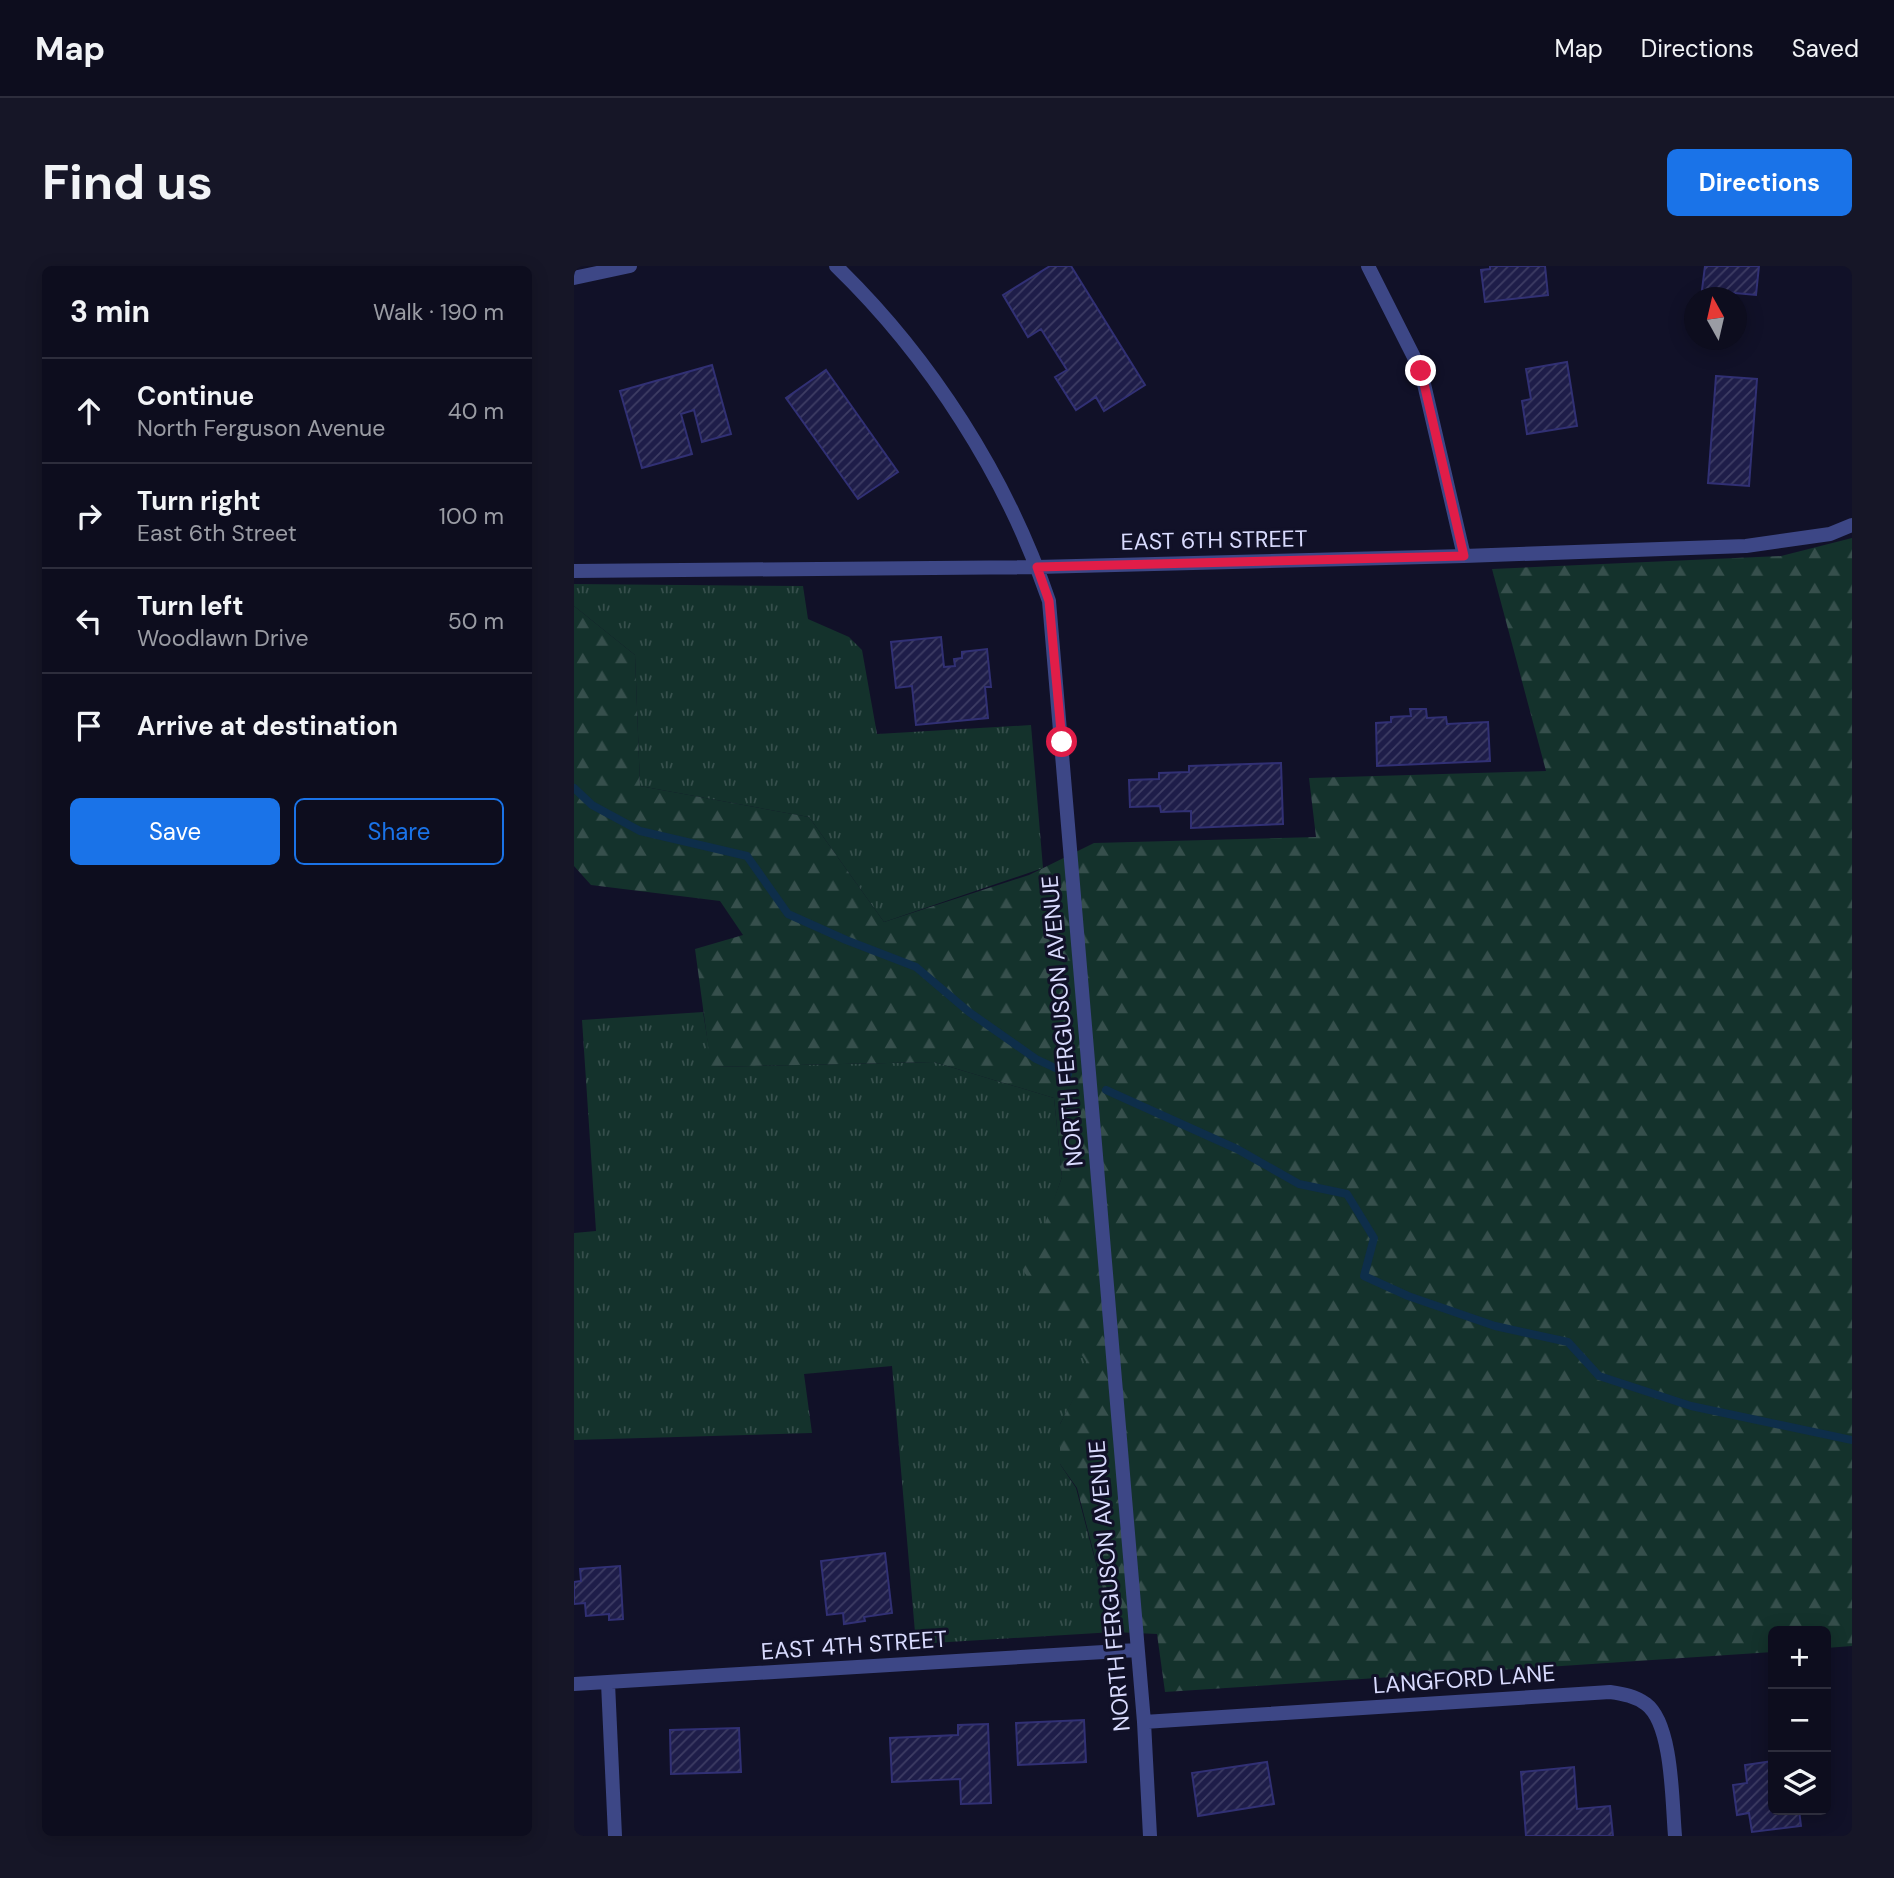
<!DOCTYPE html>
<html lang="en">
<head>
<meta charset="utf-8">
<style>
  body { margin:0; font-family:"DM Sans",sans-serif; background:#161627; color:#f1f3f6 }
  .controls { position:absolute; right:21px; bottom:21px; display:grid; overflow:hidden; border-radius:10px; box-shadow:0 4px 18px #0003 }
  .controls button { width:63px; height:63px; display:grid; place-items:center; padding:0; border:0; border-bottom:2px solid #2d2d3c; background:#0d0d1e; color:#f1f3f6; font:35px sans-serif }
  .compass { position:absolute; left:1110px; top:21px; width:63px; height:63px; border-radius:50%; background:#0d0d1e; box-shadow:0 4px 18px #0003; rotate:352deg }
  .stop { position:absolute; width:21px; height:21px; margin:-16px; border:5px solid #e11d48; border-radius:50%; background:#fff }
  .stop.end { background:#e11d48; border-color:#fff; box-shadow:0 2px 7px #0008 }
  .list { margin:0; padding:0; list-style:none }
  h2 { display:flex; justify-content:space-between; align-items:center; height:91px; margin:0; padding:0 28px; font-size:30px }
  h2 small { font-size:23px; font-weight:400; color:#9a9ca4 }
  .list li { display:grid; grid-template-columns:46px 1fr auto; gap:21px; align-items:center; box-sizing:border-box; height:105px; padding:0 28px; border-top:2px solid #2d2d3c }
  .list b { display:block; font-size:26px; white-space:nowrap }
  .list p { margin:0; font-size:23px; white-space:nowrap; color:#9a9ca4 }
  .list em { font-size:23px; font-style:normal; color:#9a9ca4 }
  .actions { display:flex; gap:14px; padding:21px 28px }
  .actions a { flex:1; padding:16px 0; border:2px solid #1a73e8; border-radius:10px; text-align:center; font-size:24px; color:#1a73e8 }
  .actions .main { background:#1a73e8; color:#fff }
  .icon { flex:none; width:38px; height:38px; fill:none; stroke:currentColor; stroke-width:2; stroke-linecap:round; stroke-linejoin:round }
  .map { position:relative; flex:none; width:1278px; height:1570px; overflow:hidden; border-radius:10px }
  header { display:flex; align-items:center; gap:42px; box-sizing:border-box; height:98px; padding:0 35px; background:#0d0d1e; border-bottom:2px solid #2d2d3c }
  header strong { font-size:33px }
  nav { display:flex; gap:38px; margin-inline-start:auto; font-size:24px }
  .intro { display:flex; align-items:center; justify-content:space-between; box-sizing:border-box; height:168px; padding:0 42px }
  h1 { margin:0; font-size:49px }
  .button { padding:18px 32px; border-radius:10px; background:#1a73e8; color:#fff; font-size:24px; font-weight:700 }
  main { display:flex; gap:42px; padding:0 42px }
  aside { flex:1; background:#0d0d1e; border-radius:10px; box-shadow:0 4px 18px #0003 }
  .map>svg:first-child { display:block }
  .grass { fill:url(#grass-tufts) }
  .forest { fill:url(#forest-firs) }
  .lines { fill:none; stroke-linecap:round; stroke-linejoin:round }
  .stream { stroke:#0e2e4a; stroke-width:8 }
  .building { fill:url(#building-hatch); stroke:#313074; stroke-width:2 }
  .minor { stroke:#3d4786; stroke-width:14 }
  .route { stroke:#e11d48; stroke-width:9 }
  .labels { text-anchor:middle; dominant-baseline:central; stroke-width:6; stroke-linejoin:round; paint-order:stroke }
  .street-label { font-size:23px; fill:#d9dbfe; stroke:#111128 }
</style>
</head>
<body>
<header>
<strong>Map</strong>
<nav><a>Map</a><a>Directions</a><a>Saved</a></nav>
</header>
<div class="intro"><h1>Find us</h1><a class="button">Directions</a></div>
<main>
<aside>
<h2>3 min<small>Walk · 190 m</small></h2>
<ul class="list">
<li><svg class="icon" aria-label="ahead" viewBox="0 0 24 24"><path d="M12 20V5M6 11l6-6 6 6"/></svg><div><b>Continue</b><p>North Ferguson Avenue</p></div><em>40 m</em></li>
<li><svg class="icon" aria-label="right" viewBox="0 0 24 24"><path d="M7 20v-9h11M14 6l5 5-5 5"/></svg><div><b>Turn right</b><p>East 6th Street</p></div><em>100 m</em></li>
<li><svg class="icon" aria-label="left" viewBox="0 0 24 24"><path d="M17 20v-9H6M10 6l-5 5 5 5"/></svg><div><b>Turn left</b><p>Woodlawn Drive</p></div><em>50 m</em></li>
<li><svg class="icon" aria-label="arrive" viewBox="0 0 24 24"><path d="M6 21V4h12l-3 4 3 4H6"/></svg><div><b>Arrive at destination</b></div></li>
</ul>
<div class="actions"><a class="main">Save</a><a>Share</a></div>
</aside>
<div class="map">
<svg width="1278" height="1570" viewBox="0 0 1278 1570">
  <defs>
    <pattern id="grass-tufts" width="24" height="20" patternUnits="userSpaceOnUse" patternTransform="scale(1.75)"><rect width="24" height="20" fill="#14322c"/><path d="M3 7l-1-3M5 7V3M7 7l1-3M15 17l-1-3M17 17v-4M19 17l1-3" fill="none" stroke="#364f4c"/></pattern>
    <pattern id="forest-firs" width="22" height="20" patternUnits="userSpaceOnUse" patternTransform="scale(1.75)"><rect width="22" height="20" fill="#14322c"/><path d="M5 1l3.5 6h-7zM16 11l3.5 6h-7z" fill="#364f4c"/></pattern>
    <pattern id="building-hatch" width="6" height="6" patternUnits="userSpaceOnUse" patternTransform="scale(1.75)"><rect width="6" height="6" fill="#1e1d49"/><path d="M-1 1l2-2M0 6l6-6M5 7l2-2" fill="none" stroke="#3e3d64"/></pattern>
  </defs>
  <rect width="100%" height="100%" fill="#111128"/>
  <path class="grass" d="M 0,318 L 229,320 L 234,353 L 275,371 L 288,384 L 303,468 L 457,459 L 469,602 L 310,656 L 235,551 L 66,520 L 61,389 L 0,340 Z
    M 129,746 L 138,801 L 360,796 L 480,832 L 488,911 L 467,972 L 449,1003 L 517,1101 L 486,1158 L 486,1198 L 502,1222 L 540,1366 L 342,1378 L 318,1100 L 230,1108 L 238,1167 L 0,1174 L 0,967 L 22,965 L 8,754 Z"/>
  <path class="forest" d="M 1278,272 L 1278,1380 L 1252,1382 L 1252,1365 L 1199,1365 L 1199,1386 L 591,1426 L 583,1368 L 540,1366 L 503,1222 L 486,1198 L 486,1158 L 516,1101 L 448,1003 L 470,960 L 488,911 L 480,832 L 360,796 L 137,801 L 121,683 L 169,669 L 146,635 L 17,619 L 0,600 L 0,340 L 61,389 L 66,520 L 235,551 L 310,656 L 455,609 L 520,577 L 742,571 L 735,512 L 972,505 L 918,303 L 1207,290 Z"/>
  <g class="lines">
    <path class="stream" d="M 0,522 L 18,539 L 66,565 L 173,590 L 214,648 L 272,674 L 342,701 L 395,746 L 462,793 L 494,808
      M 532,824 L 663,883 L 725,918 L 773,928 L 800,972 L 790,1010 L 834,1030 L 921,1060 L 994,1076 L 1025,1110 L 1117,1140 L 1278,1174"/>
  </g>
  <path class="building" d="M 476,0 L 497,0 L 571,119 L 530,145 L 522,131 L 502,144 L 481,111 L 493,104 L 467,63 L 454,71 L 429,29 Z
    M 916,0 L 971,0 L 974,29 L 911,36 L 907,4 L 916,3 Z
    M 1131,0 L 1185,0 L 1182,29 L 1128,24 Z
    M 993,96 L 1003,160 L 953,168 L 948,135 L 957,133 L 952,103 Z
    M 138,99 L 157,168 L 128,176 L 120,144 L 107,148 L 118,188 L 68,202 L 46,125 Z
    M 252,104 L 324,206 L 284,233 L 212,132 Z
    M 1142,110 L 1183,113 L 1175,220 L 1134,217 Z
    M 367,371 L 370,401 L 381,400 L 380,393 L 388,392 L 388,386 L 413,383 L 417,421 L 411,421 L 414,452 L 342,459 L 338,420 L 322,422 L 317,376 Z
    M 836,443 L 852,443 L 853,452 L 872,451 L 873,458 L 914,456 L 916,495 L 803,500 L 802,457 L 817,456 L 817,451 L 837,450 Z
    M 707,497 L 709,558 L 617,562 L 617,545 L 587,546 L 586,540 L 556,541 L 555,514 L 585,513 L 585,507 L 615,506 L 615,500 Z
    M 311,1287 L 318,1347 L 290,1351 L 291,1355 L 270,1358 L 269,1347 L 253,1349 L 247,1295 Z
    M 46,1300 L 49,1353 L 35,1354 L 35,1348 L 12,1350 L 11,1337 L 0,1338 L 0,1316 L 7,1315 L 6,1303 Z
    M 510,1454 L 512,1496 L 444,1499 L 442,1457 Z
    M 414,1458 L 417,1537 L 387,1538 L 386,1513 L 318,1516 L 316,1472 L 384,1469 L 384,1459 Z
    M 165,1462 L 167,1506 L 97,1508 L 96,1464 Z
    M 1199,1495 L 1199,1544 L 1225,1544 L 1227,1560 L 1178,1566 L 1175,1547 L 1163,1549 L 1159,1519 L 1173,1517 L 1171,1499 Z
    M 693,1496 L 700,1538 L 624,1550 L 618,1507 Z
    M 1000,1501 L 1003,1543 L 1036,1540 L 1039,1570 L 952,1570 L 947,1506 Z"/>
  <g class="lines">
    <path class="minor" d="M 262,0 C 356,91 433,211 475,335 L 570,1456 L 576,1570
      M 794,0 L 847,105 L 890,290
      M 0,12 L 56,0
      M 0,305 L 463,301 L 890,290 L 1172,280 L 1256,268 L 1278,259
      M 34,1417 L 41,1570
      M 0,1418 L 563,1384
      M 570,1456 L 1036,1426 C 1050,1428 1061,1430 1072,1438 C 1099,1458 1098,1538 1101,1570"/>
  </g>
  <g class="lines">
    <path class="route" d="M 488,476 L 475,335 L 463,301 L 890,290 L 847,105"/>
  </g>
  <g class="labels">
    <g class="street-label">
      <text transform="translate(640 274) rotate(-1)">EAST 6TH STREET</text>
      <text transform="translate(488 755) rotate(-95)">NORTH FERGUSON AVENUE</text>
      <text transform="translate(535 1320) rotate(-95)">NORTH FERGUSON AVENUE</text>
      <text transform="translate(280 1379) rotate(-4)">EAST 4TH STREET</text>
      <text transform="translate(890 1413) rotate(-4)">LANGFORD LANE</text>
    </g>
  </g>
</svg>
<div class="controls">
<button>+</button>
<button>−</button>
<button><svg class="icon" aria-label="layers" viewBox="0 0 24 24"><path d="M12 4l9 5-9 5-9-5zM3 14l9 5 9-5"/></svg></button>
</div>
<svg class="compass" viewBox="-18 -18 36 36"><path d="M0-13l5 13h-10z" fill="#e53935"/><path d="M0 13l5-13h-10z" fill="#9a9ca4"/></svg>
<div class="stop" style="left:488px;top:476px"></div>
<div class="stop end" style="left:847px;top:105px"></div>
</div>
</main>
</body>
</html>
